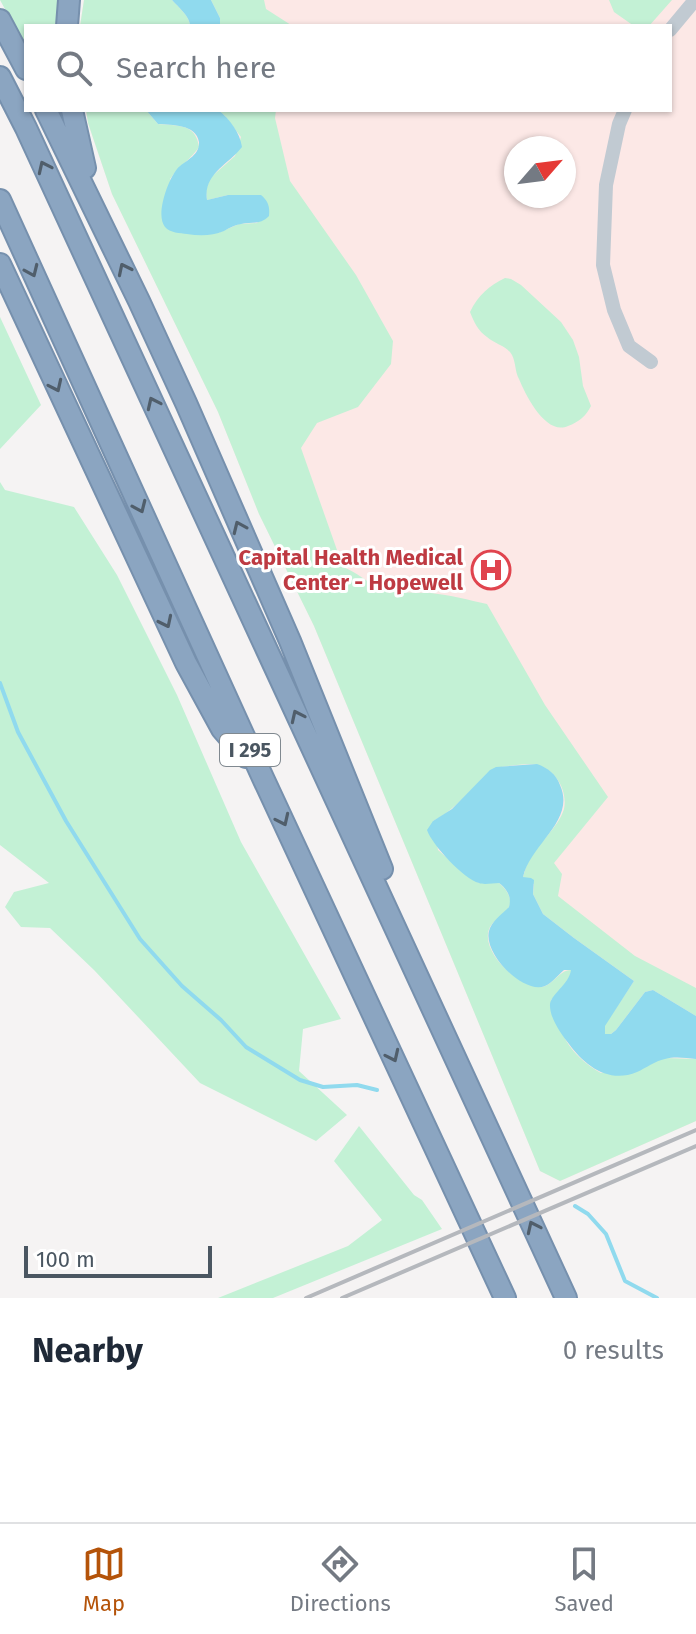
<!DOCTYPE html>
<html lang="en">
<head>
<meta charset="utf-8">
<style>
  body { margin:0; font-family:"Fira Sans",sans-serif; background:#f6f6f7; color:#1f2937 }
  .compass { position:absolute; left:504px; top:136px; width:72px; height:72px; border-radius:50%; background:#fff; box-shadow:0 2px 6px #0004; rotate:62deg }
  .scale { position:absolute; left:24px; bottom:20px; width:188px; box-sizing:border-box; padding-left:8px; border:4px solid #4a5661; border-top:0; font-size:22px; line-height:28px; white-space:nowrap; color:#4a5661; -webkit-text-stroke:6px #fff; paint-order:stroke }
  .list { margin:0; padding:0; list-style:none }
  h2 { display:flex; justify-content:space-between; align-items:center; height:104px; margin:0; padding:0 32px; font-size:34px }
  h2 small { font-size:26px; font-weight:400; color:#747a83 }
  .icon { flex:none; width:44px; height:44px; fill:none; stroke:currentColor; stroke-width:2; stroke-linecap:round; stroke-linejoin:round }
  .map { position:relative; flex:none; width:696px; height:1298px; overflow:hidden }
  .search { position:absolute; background:#fff; box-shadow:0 2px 6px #0004; left:24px; right:24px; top:24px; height:88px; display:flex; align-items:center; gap:20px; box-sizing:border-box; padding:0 28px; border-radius:0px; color:#747a83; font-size:30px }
  .sheet { height:224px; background:#fff }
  nav { display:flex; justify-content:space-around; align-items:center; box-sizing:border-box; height:112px; border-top:2px solid #e0e1e3; background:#fff; font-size:22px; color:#747a83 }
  nav a { display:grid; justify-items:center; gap:4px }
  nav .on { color:#b45309 }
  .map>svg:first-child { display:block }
  .medical { fill:#fce8e6; fill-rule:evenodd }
  .green { fill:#c3f1d5 }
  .water { fill:#90daee }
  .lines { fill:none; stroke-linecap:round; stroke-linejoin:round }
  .stream { stroke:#90daee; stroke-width:4 }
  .highway-casing { stroke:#7690ad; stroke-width:24 }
  .minor { stroke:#c1cad2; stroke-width:14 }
  .highway { stroke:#8ba5c1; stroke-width:20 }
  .rail { stroke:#b5b8bd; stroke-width:4 }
  .oneway { stroke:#505e6b }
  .labels { text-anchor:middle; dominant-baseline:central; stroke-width:6; stroke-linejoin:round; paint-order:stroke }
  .shield { fill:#fff; stroke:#808990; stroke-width:2 }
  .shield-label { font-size:20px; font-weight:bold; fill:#4a5661 }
  .health-label { font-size:22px; font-weight:bold; fill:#be3a42; stroke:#fff; text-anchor:end }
</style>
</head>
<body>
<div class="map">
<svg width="696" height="1298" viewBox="0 0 696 1298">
  <rect width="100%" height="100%" fill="#f5f3f3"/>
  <path class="medical" d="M 84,0 L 696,0 L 696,1121 L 560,1181 L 540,1171 L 314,626 L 259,514 L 218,412 L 112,194 L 88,123 L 86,110 L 670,110 L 670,26 L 80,26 ZM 516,148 L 564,148 L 564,196 L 516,196 Z"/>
  <path class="green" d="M 0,0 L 60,0 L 55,26 L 26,26 L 26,47 Z
    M 84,0 L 172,0 C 178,7 190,16 190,26 L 80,26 Z
    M 211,0 L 264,0 L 266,9 L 291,25 L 220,26 L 220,18 Z
    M 609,0 L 672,0 L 649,26 L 634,26 L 614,12 Z
    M 86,110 L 146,110 L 158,124 C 177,126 196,123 199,147 C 191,159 179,166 170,179 L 218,233 L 239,224 L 258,223 L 228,195 L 207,200 L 206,190 L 210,178 L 235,156 L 241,137 L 225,116 L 218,110 L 276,110 L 275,118 L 290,181 L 356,275 L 393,341 L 391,364 L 358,407 L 317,423 L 301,448 L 343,567 C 357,572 367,583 381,588 C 397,594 414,592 431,593 C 450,595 469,600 487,604 L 545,705 L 608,797 L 554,863 L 562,874 L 558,896 L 635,956 L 696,988 L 696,1016 L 653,990 L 645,992 L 616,1030 L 611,1034 L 605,1034 L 603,1030 L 604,1026 L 634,981 L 574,938 L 543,914 L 533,894 L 534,884 L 523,877 C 525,871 526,865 529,860 C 539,842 558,828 564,809 C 568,790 555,769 537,765 C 530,763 501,766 494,769 C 487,772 482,779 476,785 C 463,798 451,812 433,821 L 438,850 L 464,873 L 479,883 L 499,883 C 505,888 511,895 510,904 C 508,914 494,919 490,927 C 478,950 518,987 540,987 C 553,987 558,970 571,970 L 572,972 L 568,981 L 551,1000 C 559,1033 569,1055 601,1073 L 666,1058 L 696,1059 L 696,1121 L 560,1181 L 540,1171 L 314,626 L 259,514 L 218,412 L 112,194 L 88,123 Z
    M 505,278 L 511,279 L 521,285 L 561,322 L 573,340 L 579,357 L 583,386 L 591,406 C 586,416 579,422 568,426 C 546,436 526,396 519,379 C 515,372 516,363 512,355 C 507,346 495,344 487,337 C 478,331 474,322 470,312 C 478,295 489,286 505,278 Z
    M 0,317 L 41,405 L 0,449 Z
    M 0,482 L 5,490 L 74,507 L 117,575 L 177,695 L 241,842 L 341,1019 L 303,1029 L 299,1071 L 347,1115 L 316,1141 L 200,1083 L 94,970 L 50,928 L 21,927 L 5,907 L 14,892 L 49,883 L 0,845 Z
    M 359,1126 L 414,1195 L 422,1200 L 442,1229 L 273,1298 L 218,1298 L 348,1246 L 382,1220 L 334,1161 Z"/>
  <path class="water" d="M 172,0 L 211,0 L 220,18 L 220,26 L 190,26 C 190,16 178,7 172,0 Z
    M 146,110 L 218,110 C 230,119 240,133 242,147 C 228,165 203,174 207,200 L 228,195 L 261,195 C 268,201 270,206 269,216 C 260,225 252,222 241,224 C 235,225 229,228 224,231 C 212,236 200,236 187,234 C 180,233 170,233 165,227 C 155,215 168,180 177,169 C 184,161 200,156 199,142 C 196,124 172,125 158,124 Z
    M 537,764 C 548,768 556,774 560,785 C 576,821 531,843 523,877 L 531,878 L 534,880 L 533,894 L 543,914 L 574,938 L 634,981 L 605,1026 L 605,1034 L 611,1034 L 616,1030 L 645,992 L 653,990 L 696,1016 L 696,1059 C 686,1058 675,1056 665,1059 C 655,1061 646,1068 637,1072 C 609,1084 585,1066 569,1044 C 561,1034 550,1018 550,1006 C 549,995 569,985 571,970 L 564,970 C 558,975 552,983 545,986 C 524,995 483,954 489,931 C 491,922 502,914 509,907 C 512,897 507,889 499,883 C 493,883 484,885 479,883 C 464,879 432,845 427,830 L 433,821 L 452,809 L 490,770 L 496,767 Z"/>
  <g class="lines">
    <path class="stream" d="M 0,683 L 18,732 L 66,821 L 140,939 L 182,986 L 221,1020 L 246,1047 L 300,1080 L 323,1087 L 357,1085 L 377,1090
      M 575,1206 L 588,1214 L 606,1234 L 625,1281 L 657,1298"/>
    <g class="highway-casing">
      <path id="highway" d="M 0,20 L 26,69
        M 67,26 L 69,0
        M 0,77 L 26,128 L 566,1298
        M 46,110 L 139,301 L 186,403 L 290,641 L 382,869
        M 72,110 L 85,168
        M 0,200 L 263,778 L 505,1298
        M 0,264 L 186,663 L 222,729 L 246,757"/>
    </g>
    <path class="minor" d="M 670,30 L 695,0
      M 625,110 L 619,124 L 606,185 L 603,265 L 614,310 L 629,346 L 651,362"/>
    <use href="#highway" class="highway"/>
    <path class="rail" d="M 306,1298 L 696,1130
      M 342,1298 L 696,1146"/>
  </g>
  <defs><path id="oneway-chevron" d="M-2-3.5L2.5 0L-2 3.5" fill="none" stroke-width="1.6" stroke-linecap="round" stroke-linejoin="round" transform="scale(2)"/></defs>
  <g class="oneway">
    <use href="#oneway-chevron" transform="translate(44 167) rotate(-115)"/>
    <use href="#oneway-chevron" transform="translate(124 269) rotate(-116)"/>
    <use href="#oneway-chevron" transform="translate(32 271) rotate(66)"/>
    <use href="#oneway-chevron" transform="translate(56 386) rotate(65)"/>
    <use href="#oneway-chevron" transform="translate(153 403) rotate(-115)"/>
    <use href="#oneway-chevron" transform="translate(140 507) rotate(66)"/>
    <use href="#oneway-chevron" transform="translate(239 527) rotate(-114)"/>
    <use href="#oneway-chevron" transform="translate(166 622) rotate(64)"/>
    <use href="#oneway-chevron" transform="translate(297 716) rotate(-115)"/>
    <use href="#oneway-chevron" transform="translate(283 820) rotate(65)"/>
    <use href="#oneway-chevron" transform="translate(393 1056) rotate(65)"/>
    <use href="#oneway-chevron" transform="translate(533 1227) rotate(-115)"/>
  </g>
  <defs>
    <g id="hospital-ring" transform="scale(2)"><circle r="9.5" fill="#fff" stroke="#e0444e" stroke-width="1.5"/><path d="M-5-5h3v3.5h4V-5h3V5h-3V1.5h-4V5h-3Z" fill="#e0444e"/></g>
  </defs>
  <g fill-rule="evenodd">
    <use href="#hospital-ring" x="491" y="570"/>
  </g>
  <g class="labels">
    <rect class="shield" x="220" y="734" width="60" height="32" rx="6"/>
    <g class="shield-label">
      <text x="250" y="750">I 295</text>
    </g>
    <g class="health-label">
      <text x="463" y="557">Capital Health Medical<tspan x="463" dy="25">Center - Hopewell</tspan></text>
    </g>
  </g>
</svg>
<svg class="compass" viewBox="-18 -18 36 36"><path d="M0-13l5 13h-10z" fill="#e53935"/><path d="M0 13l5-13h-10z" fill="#747a83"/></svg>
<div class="scale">100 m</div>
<div class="search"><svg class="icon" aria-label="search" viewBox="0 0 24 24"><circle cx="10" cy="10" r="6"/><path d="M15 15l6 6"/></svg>Search here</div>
</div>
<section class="sheet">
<h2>Nearby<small>0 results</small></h2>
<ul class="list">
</ul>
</section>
<nav>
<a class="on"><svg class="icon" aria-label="map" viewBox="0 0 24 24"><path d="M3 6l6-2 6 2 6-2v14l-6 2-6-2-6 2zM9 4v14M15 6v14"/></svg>Map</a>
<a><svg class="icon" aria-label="directions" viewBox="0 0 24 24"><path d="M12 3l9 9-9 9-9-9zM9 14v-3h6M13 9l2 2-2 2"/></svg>Directions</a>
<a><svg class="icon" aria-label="saved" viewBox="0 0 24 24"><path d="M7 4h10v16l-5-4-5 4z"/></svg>Saved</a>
</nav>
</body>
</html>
